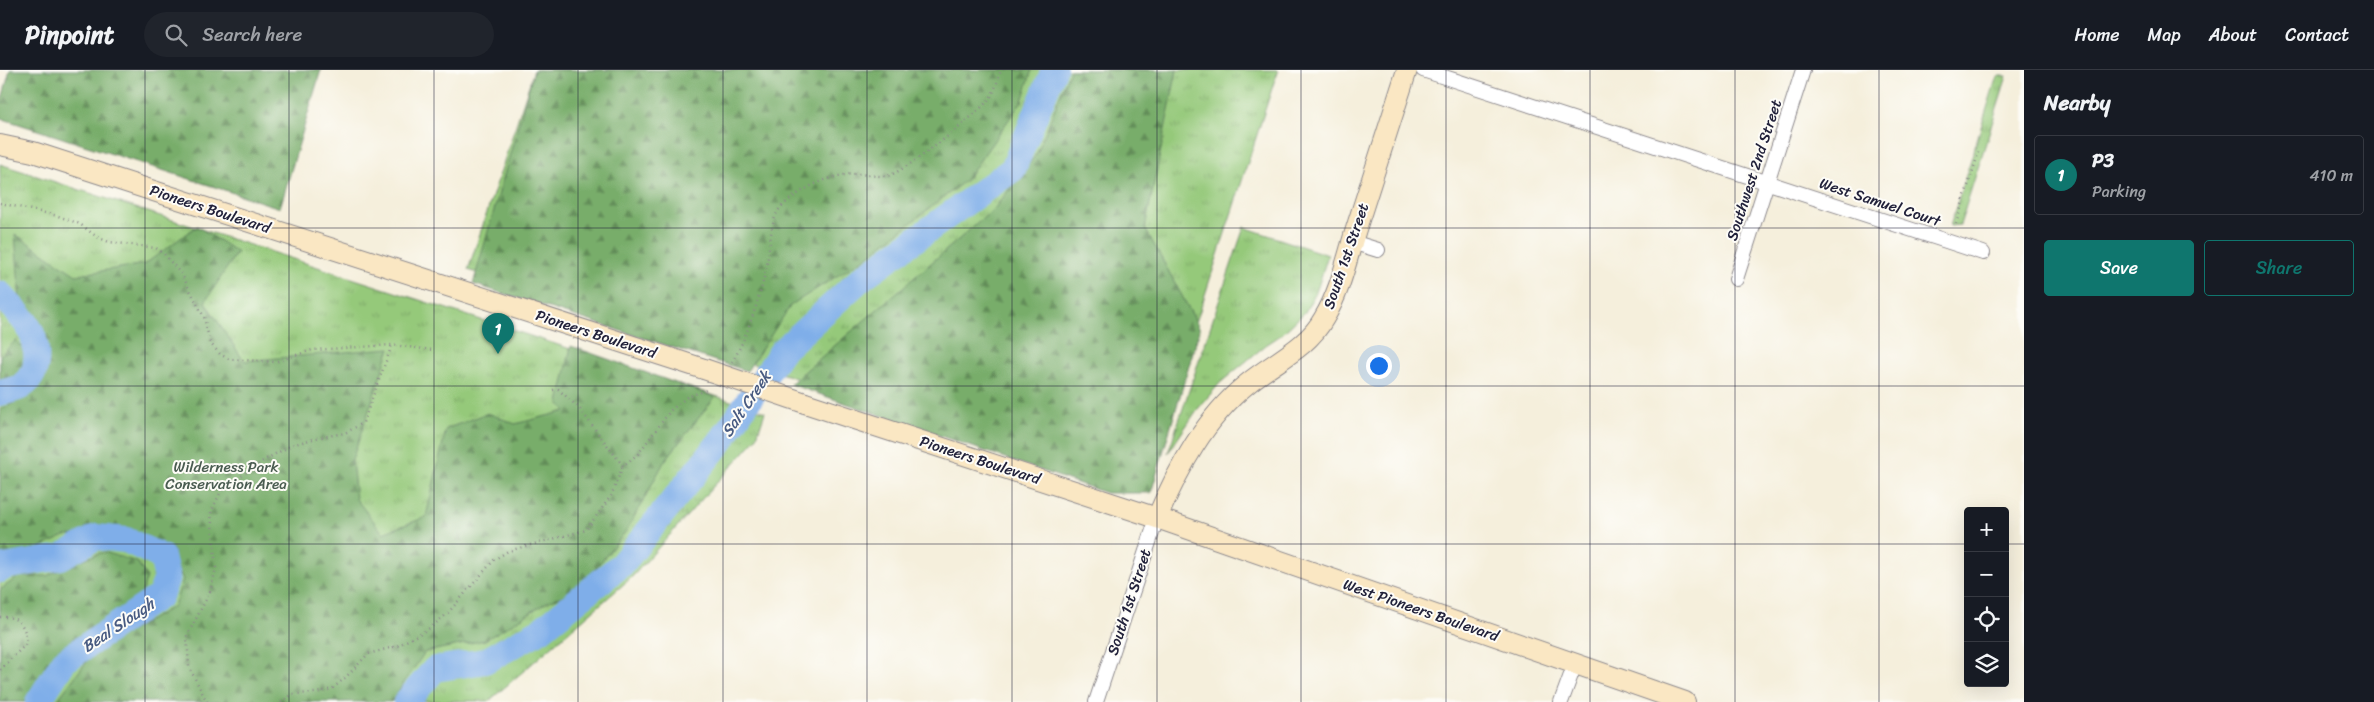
<!DOCTYPE html>
<html lang="en">
<head>
<meta charset="utf-8">
<style>
  body { margin:0; font-family:Sriracha,sans-serif; background:#20242c; color:#f1f3f6 }
  .controls { position:absolute; right:15px; bottom:15px; display:grid; overflow:hidden; border-radius:5px; box-shadow:0 5px 20px #0002 }
  .controls button { width:45px; height:45px; display:grid; place-items:center; padding:0; border:0; border-bottom:1px solid #363941; background:#171b24; color:#f1f3f6; font:25px sans-serif }
  .you { position:absolute; left:1378px; top:295px; width:18px; height:18px; margin:-12px; border:4px solid #fff; border-radius:50%; background:#1a73e8; box-shadow:0 0 0 8px #1a73e833 }
  .badge { display:grid; place-items:center; width:32px; height:32px; border-radius:50%; background:#0f766e; color:#fff; font-size:16px; font-weight:700 }
  .pin { position:absolute; translate:-50% -41px; filter:drop-shadow(0 1px 2px #0008) }
  .pin::after { content:''; position:absolute; top:26px; width:18px; height:15px; background:inherit; clip-path:polygon(0 0,100% 0,50% 100%) }
  .list { margin:0; padding:0; list-style:none }
  h2 { display:flex; justify-content:space-between; align-items:center; height:65px; margin:0; padding:0 20px; font-size:21px }
  h2 small { font-size:16px; font-weight:400; color:#9ea1a6 }
  .list li { display:grid; grid-template-columns:32px 1fr auto; gap:15px; align-items:center; box-sizing:border-box; height:80px; margin:0 10px 10px; padding:0 10px; border:1px solid #363941; border-radius:5px }
  .list b { display:block; font-size:19px; white-space:nowrap }
  .list p { margin:0; font-size:16px; white-space:nowrap; color:#9ea1a6 }
  .list em { font-size:16px; font-style:normal; color:#9ea1a6 }
  .actions { display:flex; gap:10px; padding:15px 20px }
  .actions a { flex:1; padding:11px 0; border:1px solid #0f766e; border-radius:5px; text-align:center; font-size:18px; color:#0f766e }
  .actions .main { background:#0f766e; color:#fff }
  .icon { flex:none; width:28px; height:28px; fill:none; stroke:currentColor; stroke-width:2; stroke-linecap:round; stroke-linejoin:round }
  .map { position:relative; flex:none; width:2024px; height:632px; overflow:hidden }
  header { display:flex; align-items:center; gap:30px; box-sizing:border-box; height:70px; padding:0 25px; background:#171b24; border-bottom:1px solid #363941 }
  header strong { font-size:24px }
  nav { display:flex; gap:28px; margin-inline-start:auto; font-size:18px }
  .search { width:350px; height:45px; background:#20242c; display:flex; align-items:center; gap:12px; box-sizing:border-box; padding:0 18px; border-radius:28px; color:#9ea1a6; font-size:19px }
  main { display:flex }
  aside { flex:1; background:#171b24 }
  .map>svg:first-child { display:block }
  .grass { fill:url(#grass-tufts); stroke:#5c765a }
  .forest { fill:url(#forest-firs); stroke:#4d6852 }
  .lines { fill:none; stroke-linecap:round; stroke-linejoin:round }
  .river { stroke:#7faee9; stroke-width:26 }
  .street-casing { stroke:#8c888c; stroke-width:16 }
  .secondary-casing { stroke:#8c888c; stroke-width:22 }
  .path { stroke:#8c888c; stroke-width:2.5; stroke-dasharray:1 4; stroke-linecap:butt }
  .street { stroke:#fff; stroke-width:14 }
  .secondary { stroke:#fae7c3; stroke-width:20 }
  .secondary-bridge-casing { stroke:#8c888c; stroke-width:22; stroke-linecap:butt }
  .secondary-bridge { stroke:#fae7c3; stroke-width:20 }
  .grid { fill:none; stroke:#22223b; stroke-width:1; stroke-opacity:0.55 }
  .labels { text-anchor:middle; dominant-baseline:central; stroke-width:4; stroke-linejoin:round; paint-order:stroke }
  .street-label { font-size:15px; fill:#22223b; stroke:#fdfcf7 }
  .park-label { font-size:15px; fill:#4a5c51; stroke:#fdfcf7 }
  .water-label { font-size:16px; font-style:italic; fill:#475a81; stroke:#fdfcf7 }
</style>
</head>
<body>
<header>
<strong>Pinpoint</strong>
<div class="search"><svg class="icon" aria-label="search" viewBox="0 0 24 24"><circle cx="10" cy="10" r="6"/><path d="M15 15l6 6"/></svg>Search here</div>
<nav><a>Home</a><a>Map</a><a>About</a><a>Contact</a></nav>
</header>
<main>
<div class="map">
<svg width="2024" height="632" viewBox="0 0 2024 632">
  <defs>
    <pattern id="grass-tufts" width="24" height="20" patternUnits="userSpaceOnUse" patternTransform="scale(1.25)"><rect width="24" height="20" fill="#95c97a"/><path d="M3 7l-1-3M5 7V3M7 7l1-3M15 17l-1-3M17 17v-4M19 17l1-3" fill="none" stroke="#80ac6a"/></pattern>
    <pattern id="forest-firs" width="22" height="20" patternUnits="userSpaceOnUse" patternTransform="scale(1.25)"><rect width="22" height="20" fill="#78ad6a"/><path d="M5 1l3.5 6h-7zM16 11l3.5 6h-7z" fill="#628c58"/></pattern>
  </defs>
  <rect width="100%" height="100%" fill="#fdfcf7"/>
  <filter id="ink" filterUnits="userSpaceOnUse"><feTurbulence type="fractalNoise" baseFrequency=".02" numOctaves="2"/><feDisplacementMap in="SourceGraphic" scale="10" xChannelSelector="R" yChannelSelector="G"/><feConvolveMatrix kernelMatrix="1 2 1 2 8 2 1 2 1" color-interpolation-filters="sRGB"/></filter>
  <filter id="wash" filterUnits="userSpaceOnUse"><feTurbulence type="fractalNoise" baseFrequency=".0096" numOctaves="4" result="noise"/><feDisplacementMap in="SourceGraphic" scale="20" xChannelSelector="R" yChannelSelector="G"/><feGaussianBlur stdDeviation="1.12" result="paint"/><feColorMatrix in="noise" values="0 0 0 0 0 0 0 0 0 0 0 0 0 0 0 0 0 1.4 0 .05"/><feComposite in="paint" operator="in"/></filter>
  <g filter="url(#wash)">
    <rect width="100%" height="100%" fill="#f5efdc"/>
    <path class="grass" d="M 534,0 L 1278,0 L 1141,422 L 468,200 Z
      M 1997,6 L 2007,6 L 1960,155 L 1950,156 Z
      M 0,94 L 765,342 L 756,369 L 632,507 L 489,631 L 0,632 Z
      M 1244,157 L 1328,185 L 1317,220 L 1305,242 L 1281,265 L 1266,275 L 1220,313 L 1197,340 L 1168,383 Z"/>
    <path class="forest" d="M 10,0 L 321,0 L 280,138 L 0,48 L 0,36 Z
      M 534,0 L 1032,0 L 1022,31 L 966,110 L 864,189 L 791,235 L 747,301 L 473,214 Z
      M 1070,0 L 1177,0 L 1145,158 L 1200,259 L 1151,423 L 1106,423 L 790,314 L 994,139 L 1037,83 Z
      M 197,156 L 237,182 L 205,232 L 244,291 L 390,278 L 352,390 L 356,429 L 383,463 L 426,447 L 446,359 L 488,343 L 515,354 L 566,341 L 559,333 L 571,276 L 715,327 L 664,392 L 627,460 L 577,521 L 549,531 L 485,570 L 425,582 L 391,632 L 56,632 L 93,583 L 174,536 L 183,509 L 170,486 L 124,460 L 65,466 L 0,496 L 0,340 L 36,321 L 49,280 L 20,230 L 15,164 L 76,205 L 145,194 Z
      M 16,270 L 29,287 L 18,306 L 0,322 L 0,286 Z
      M 104,482 L 137,492 L 147,507 L 139,531 L 89,559 L 54,590 L 28,632 L 0,632 L 0,520 L 19,506 L 47,506 L 72,493 Z"/>
    <g class="lines">
      <path class="river" d="M 0,224 C 8,233 19,243 26,253 C 38,270 43,303 22,316 C 17,320 6,321 0,323
        M 0,500 L 4,497 L 61,487 L 96,467 L 126,470 L 162,487 L 167,508 L 160,526 L 64,591 L 38,632
        M 406,632 L 435,599 L 485,591 L 541,560 L 622,494 L 721,371 L 782,281 L 863,207 L 1013,99 L 1054,0"/>
    </g>
  </g>
  <g filter="url(#ink)">
    <g class="lines">
      <g class="street-casing">
        <path id="street" d="M 1423,0 L 1983,183
          M 1352,172 L 1378,180
          M 1736,209 L 1803,0
          M 1096,632 L 1157,448
          M 1561,632 L 1575,594"/>
      </g>
      <g class="secondary-casing">
        <path id="secondary" d="M 0,75 L 33,82 L 704,299
          M 805,333 L 1157,448 L 1685,632
          M 1157,448 C 1178,399 1205,348 1247,314 C 1273,292 1307,279 1324,248 C 1340,222 1347,188 1356,159 C 1373,106 1390,53 1407,0"/>
      </g>
      <path class="path" d="M 0,133 L 58,146 L 80,154 L 97,167 L 109,172 L 156,178 L 164,184 L 182,205 L 204,247 L 210,273 L 220,284 L 229,289 L 275,292 L 312,280 L 392,275 L 433,280
        M 1956,154 L 1979,81
        M 732,292 C 745,272 760,227 765,203 C 770,186 769,149 781,137 C 800,119 830,104 856,104 C 867,104 881,108 890,105 C 910,98 977,45 990,28 C 995,21 998,9 1001,0
        M 553,320 L 558,319 L 579,338 L 623,396 L 638,384 L 671,340 L 687,327 L 709,319
        M 0,547 C 20,546 25,556 27,573 L 0,600
        M 207,632 L 189,597 L 187,566 L 210,522 L 216,498 L 211,442 L 222,419 L 266,389 L 292,375 L 316,368 L 345,363 L 363,353 L 392,275
        M 281,632 L 293,624 L 316,623 L 332,619 L 346,607 L 368,584 L 397,576 L 430,558 L 447,544 L 494,490 L 508,481 L 586,460 L 611,426 L 623,396"/>
      <use href="#street" class="street"/>
      <use href="#secondary" class="secondary"/>
      <g class="secondary-bridge-casing">
        <path id="secondary-bridge" d="M 704,299 L 805,333"/>
      </g>
      <use href="#secondary-bridge" class="secondary-bridge"/>
    </g>
  </g>
  <path class="grid" d="M 145,0 L 145,632M 289,0 L 289,632M 434,0 L 434,632M 578,0 L 578,632M 723,0 L 723,632M 867,0 L 867,632M 1012,0 L 1012,632M 1157,0 L 1157,632M 1301,0 L 1301,632M 1446,0 L 1446,632M 1590,0 L 1590,632M 1735,0 L 1735,632M 1879,0 L 1879,632M 0,158 L 2024,158M 0,316 L 2024,316M 0,474 L 1968,474M 2005,474 L 2024,474"/>
  <g class="labels">
    <g class="street-label">
      <text transform="translate(1754 100) rotate(-72)">Southwest 2nd Street</text>
      <text transform="translate(1880 132) rotate(18)">West Samuel Court</text>
      <text transform="translate(210 139) rotate(18)">Pioneers Boulevard</text>
      <text transform="translate(1346 186) rotate(-71)">South 1st Street</text>
      <text transform="translate(596 264) rotate(18)">Pioneers Boulevard</text>
      <text transform="translate(980 390) rotate(18)">Pioneers Boulevard</text>
      <text transform="translate(1129 532) rotate(-72)">South 1st Street</text>
      <text transform="translate(1421 540) rotate(19)">West Pioneers Boulevard</text>
    </g>
    <g class="park-label">
      <text x="226" y="397">Wilderness Park<tspan x="226" dy="17">Conservation Area</tspan></text>
    </g>
    <g class="water-label">
      <text transform="translate(746 334) rotate(-56)">Salt Creek</text>
      <text transform="translate(118 555) rotate(-34)">Beal Slough</text>
    </g>
  </g>
</svg>
<div class="controls">
<button>+</button>
<button>−</button>
<button><svg class="icon" aria-label="locate" viewBox="0 0 24 24"><circle cx="12" cy="12" r="6"/><path d="M12 2v4M12 18v4M2 12h4M18 12h4"/></svg></button>
<button><svg class="icon" aria-label="layers" viewBox="0 0 24 24"><path d="M12 4l9 5-9 5-9-5zM3 14l9 5 9-5"/></svg></button>
</div>
<div class="you"></div>
<div class="pin badge" style="left:498px;top:284px">1</div>
</div>
<aside>
<h2>Nearby<small></small></h2>
<ul class="list">
<li><span class="badge">1</span><div><b>P3</b><p>Parking</p></div><em>410 m</em></li>
</ul>
<div class="actions"><a class="main">Save</a><a>Share</a></div>
</aside>
</main>
</body>
</html>
